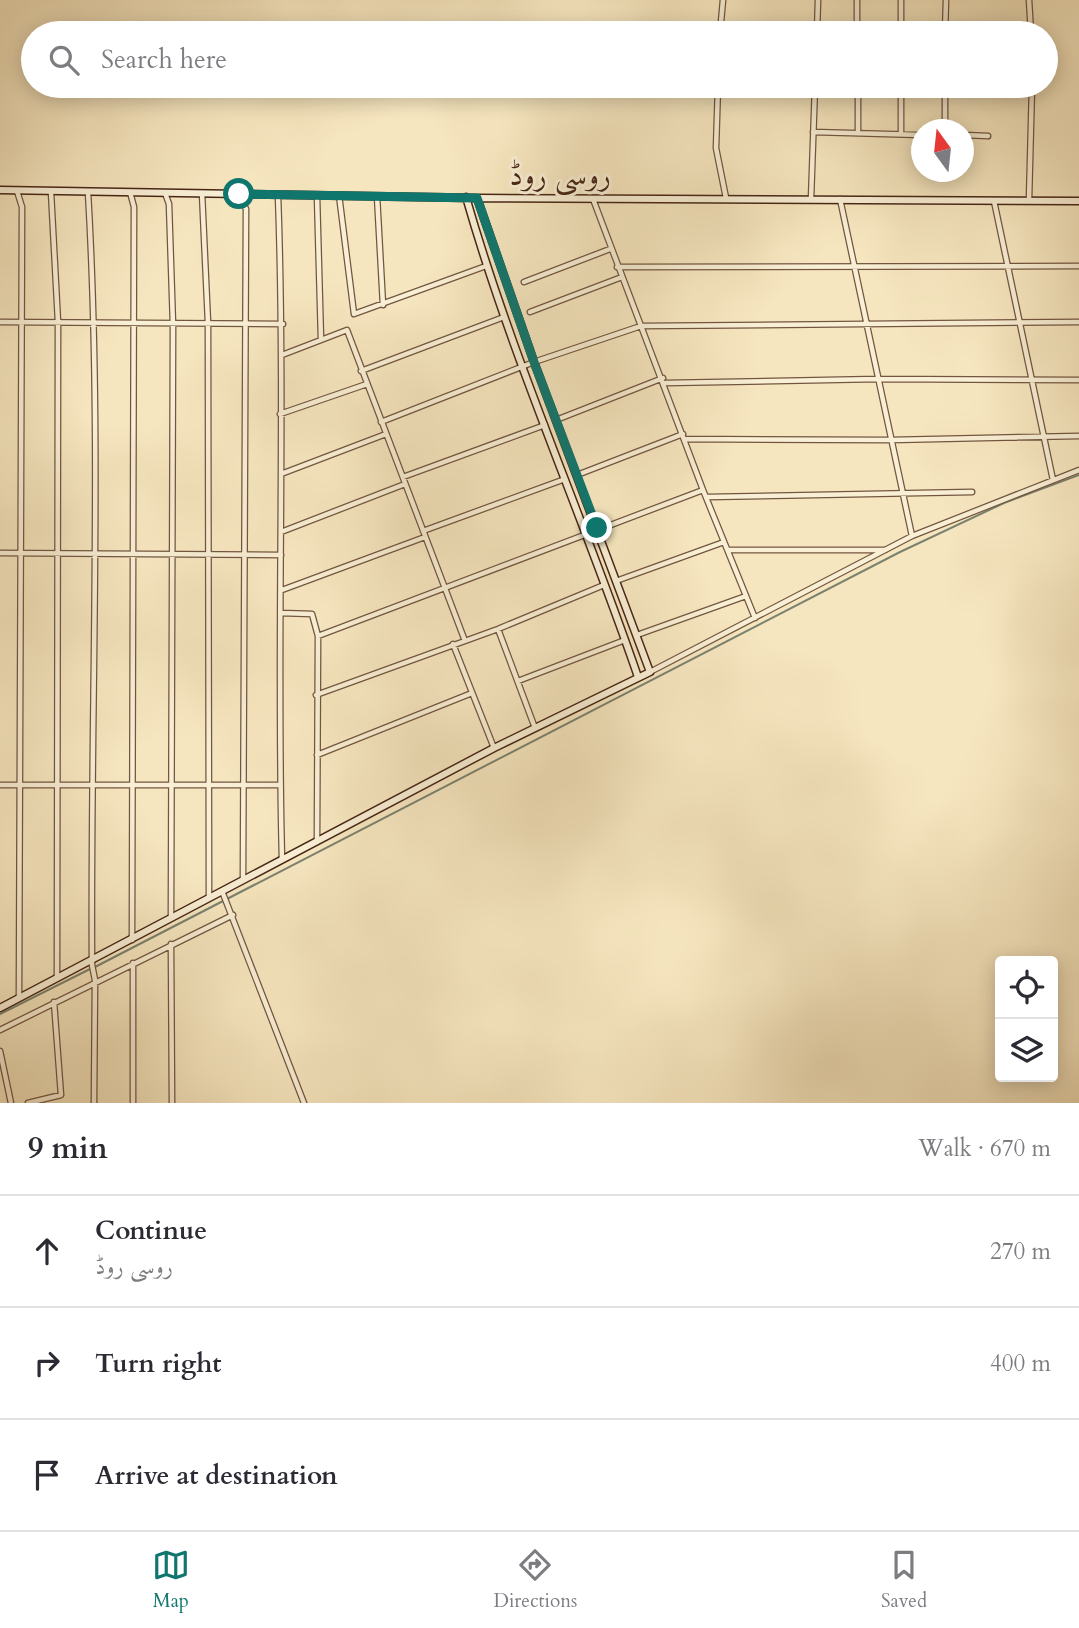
<!DOCTYPE html>
<html lang="en">
<head>
<meta charset="utf-8">
<style>
  body { margin:0; font-family:Cardo,Amiri,serif; background:#f2f2f3; color:#2b2b33 }
  .controls { position:absolute; right:21px; bottom:21px; display:grid; overflow:hidden; border-radius:7px; box-shadow:0 4px 18px #0003 }
  .controls button { width:63px; height:63px; display:grid; place-items:center; padding:0; border:0; border-bottom:2px solid #e1e1e2; background:#fff; color:#2b2b33; font:35px sans-serif }
  .compass { position:absolute; left:911px; top:119px; width:63px; height:63px; border-radius:50%; background:#fff; box-shadow:0 4px 18px #0003; rotate:345deg }
  .stop { position:absolute; width:21px; height:21px; margin:-16px; border:5px solid #0f766e; border-radius:50%; background:#fff }
  .stop.end { background:#0f766e; border-color:#fff; box-shadow:0 2px 7px #0008 }
  .list { margin:0; padding:0; list-style:none }
  h2 { display:flex; justify-content:space-between; align-items:center; height:91px; margin:0; padding:0 28px; font-size:30px }
  h2 small { font-size:23px; font-weight:400; color:#7c7c81 }
  .list li { display:grid; grid-template-columns:46px 1fr auto; gap:21px; align-items:center; box-sizing:border-box; height:112px; padding:0 28px; border-top:2px solid #e1e1e2 }
  .list b { display:block; font-size:26px; white-space:nowrap }
  .list p { margin:0; font-size:23px; white-space:nowrap; color:#7c7c81 }
  .list em { font-size:23px; font-style:normal; color:#7c7c81 }
  .icon { flex:none; width:38px; height:38px; fill:none; stroke:currentColor; stroke-width:2; stroke-linecap:round; stroke-linejoin:round }
  .map { position:relative; flex:none; width:1079px; height:1103px; overflow:hidden }
  .search { position:absolute; background:#fff; box-shadow:0 4px 18px #0003; left:21px; right:21px; top:21px; height:77px; display:flex; align-items:center; gap:18px; box-sizing:border-box; padding:0 24px; border-radius:38px; color:#7c7c81; font-size:26px }
  .sheet { height:427px; background:#fff }
  nav { display:flex; justify-content:space-around; align-items:center; box-sizing:border-box; height:98px; border-top:2px solid #e1e1e2; background:#fff; font-size:19px; color:#7c7c81 }
  nav a { display:grid; justify-items:center; gap:4px }
  nav .on { color:#0f766e }
  .map>svg:first-child { display:block }
  .lines { fill:none; stroke-linecap:round; stroke-linejoin:round }
  .stream { stroke:#7a8270; stroke-width:2 }
  .street-casing { stroke:#725640; stroke-width:7 }
  .secondary-casing { stroke:#462615; stroke-width:9 }
  .street { stroke:#f9efd5; stroke-width:4.5 }
  .secondary { stroke:#f9efd5; stroke-width:6 }
  .route { stroke:#0f766e; stroke-width:9 }
  .labels { text-anchor:middle; dominant-baseline:central; stroke-width:6; stroke-linejoin:round; paint-order:stroke }
  .street-label { font-size:30px; fill:#462615; stroke:#f9efd5 }
</style>
</head>
<body>
<div class="map">
<svg width="1079" height="1103" viewBox="0 0 1079 1103">
  <rect width="100%" height="100%" fill="#f6e6bf"/>
  <filter id="stains"><feTurbulence type="fractalNoise" baseFrequency=".00286" numOctaves="4"/><feColorMatrix values="0 0 0 0 .2 0 0 0 0 .09 0 0 0 0 .02 0 0 0 .5 -.17"/></filter>
  <radialGradient id="worn" r=".72"><stop offset=".6" stop-color="#630" stop-opacity="0"/><stop offset="1" stop-color="#630" stop-opacity=".3"/></radialGradient>
  <g class="lines">
    <path class="stream" d="M 95,967 L 900,552 L 1004,503 L 1079,475
      M 0,1014 L 90,969"/>
    <g class="street-casing">
      <path id="street" d="M 857,0 L 857,33
        M 1029,0 L 1031,33
        M 720,33 L 723,0
        M 817,33 L 818,0
        M 901,33 L 901,0
        M 945,33 L 946,0
        M 718,86 L 716,148 L 726,198
        M 858,86 L 858,133
        M 945,130 L 945,86
        M 813,132 L 922,135
        M 901,134 L 901,86
        M 964,135 L 988,136
        M 17,191 L 22,207 L 19,998
        M 51,192 L 58,322 L 57,977
        M 88,192 C 103,449 90,707 92,965 L 95,980 L 94,1103
        M 130,192 L 134,207 L 132,940
        M 165,193 L 169,204 L 173,325 L 171,918
        M 202,193 L 208,323 L 209,898
        M 239,194 L 246,209 L 243,879
        M 278,195 C 286,416 276,638 282,859
        M 339,195 L 354,314 L 486,266
        M 317,196 L 321,340
        M 377,196 L 383,305
        M 593,199 L 703,490 L 755,618
        M 811,199 L 815,86
        M 840,199 L 912,536
        M 1029,200 L 1032,86
        M 994,201 L 1053,480
        M 617,267 L 1079,266
        M 524,282 L 610,249
        M 530,312 L 622,277
        M 0,322 L 283,324
        M 282,355 L 347,330 L 465,641
        M 361,371 L 504,317
        M 665,383 L 878,379 L 1079,380
        M 280,414 L 367,384
        M 556,420 L 663,378
        M 381,422 L 534,362 L 641,326 L 1079,322
        M 684,439 L 891,440 L 1079,436
        M 281,474 L 386,434
        M 577,475 L 683,434
        M 403,477 L 545,425
        M 708,497 L 972,492
        M 423,531 L 565,479
        M 281,532 L 405,484
        M 729,550 L 885,550
        M 0,553 L 281,555
        M 616,581 L 724,542
        M 282,590 L 425,537
        M 281,613 L 312,614 L 318,636 L 317,841
        M 498,629 L 535,728
        M 637,635 L 746,596
        M 318,636 L 703,490
        M 453,644 L 494,748
        M 650,672 L 912,536 L 1079,470
        M 518,681 L 625,640
        M 316,695 L 498,629 L 604,585
        M 317,755 L 472,693
        M 0,785 L 280,785
        M 222,891 L 304,1103
        M 171,944 L 172,1103
        M 0,1030 L 233,915
        M 0,1051 L 11,1103
        M 28,1103 L 61,1095 L 54,1002
        M 133,1103 L 133,963"/>
    </g>
    <g class="secondary-casing">
      <path id="secondary" d="M 0,190 L 477,198 L 1079,201
        M 466,197 C 513,361 583,516 638,677
        M 0,1008 L 494,748 L 650,672 L 534,362 L 477,198"/>
    </g>
    <use href="#street" class="street"/>
    <use href="#secondary" class="secondary"/>
  </g>
  <g class="lines">
    <path class="route" d="M 239,194 L 477,198 L 534,362 L 597,528"/>
  </g>
  <g class="labels">
    <g class="street-label">
      <text x="560" y="175">روسی روڈ</text>
    </g>
  </g>
  <rect width="100%" height="100%" filter="url(#stains)"/>
  <rect width="100%" height="100%" fill="url(#worn)"/>
</svg>
<div class="controls">
<button><svg class="icon" aria-label="locate" viewBox="0 0 24 24"><circle cx="12" cy="12" r="6"/><path d="M12 2v4M12 18v4M2 12h4M18 12h4"/></svg></button>
<button><svg class="icon" aria-label="layers" viewBox="0 0 24 24"><path d="M12 4l9 5-9 5-9-5zM3 14l9 5 9-5"/></svg></button>
</div>
<svg class="compass" viewBox="-18 -18 36 36"><path d="M0-13l5 13h-10z" fill="#e53935"/><path d="M0 13l5-13h-10z" fill="#7c7c81"/></svg>
<div class="stop" style="left:239px;top:194px"></div>
<div class="stop end" style="left:597px;top:528px"></div>
<div class="search"><svg class="icon" aria-label="search" viewBox="0 0 24 24"><circle cx="10" cy="10" r="6"/><path d="M15 15l6 6"/></svg>Search here</div>
</div>
<section class="sheet">
<h2>9 min<small>Walk · 670 m</small></h2>
<ul class="list">
<li><svg class="icon" aria-label="ahead" viewBox="0 0 24 24"><path d="M12 20V5M6 11l6-6 6 6"/></svg><div><b>Continue</b><p>روسی روڈ</p></div><em>270 m</em></li>
<li><svg class="icon" aria-label="right" viewBox="0 0 24 24"><path d="M7 20v-9h11M14 6l5 5-5 5"/></svg><div><b>Turn right</b></div><em>400 m</em></li>
<li><svg class="icon" aria-label="arrive" viewBox="0 0 24 24"><path d="M6 21V4h12l-3 4 3 4H6"/></svg><div><b>Arrive at destination</b></div></li>
</ul>
</section>
<nav>
<a class="on"><svg class="icon" aria-label="map" viewBox="0 0 24 24"><path d="M3 6l6-2 6 2 6-2v14l-6 2-6-2-6 2zM9 4v14M15 6v14"/></svg>Map</a>
<a><svg class="icon" aria-label="directions" viewBox="0 0 24 24"><path d="M12 3l9 9-9 9-9-9zM9 14v-3h6M13 9l2 2-2 2"/></svg>Directions</a>
<a><svg class="icon" aria-label="saved" viewBox="0 0 24 24"><path d="M7 4h10v16l-5-4-5 4z"/></svg>Saved</a>
</nav>
</body>
</html>
